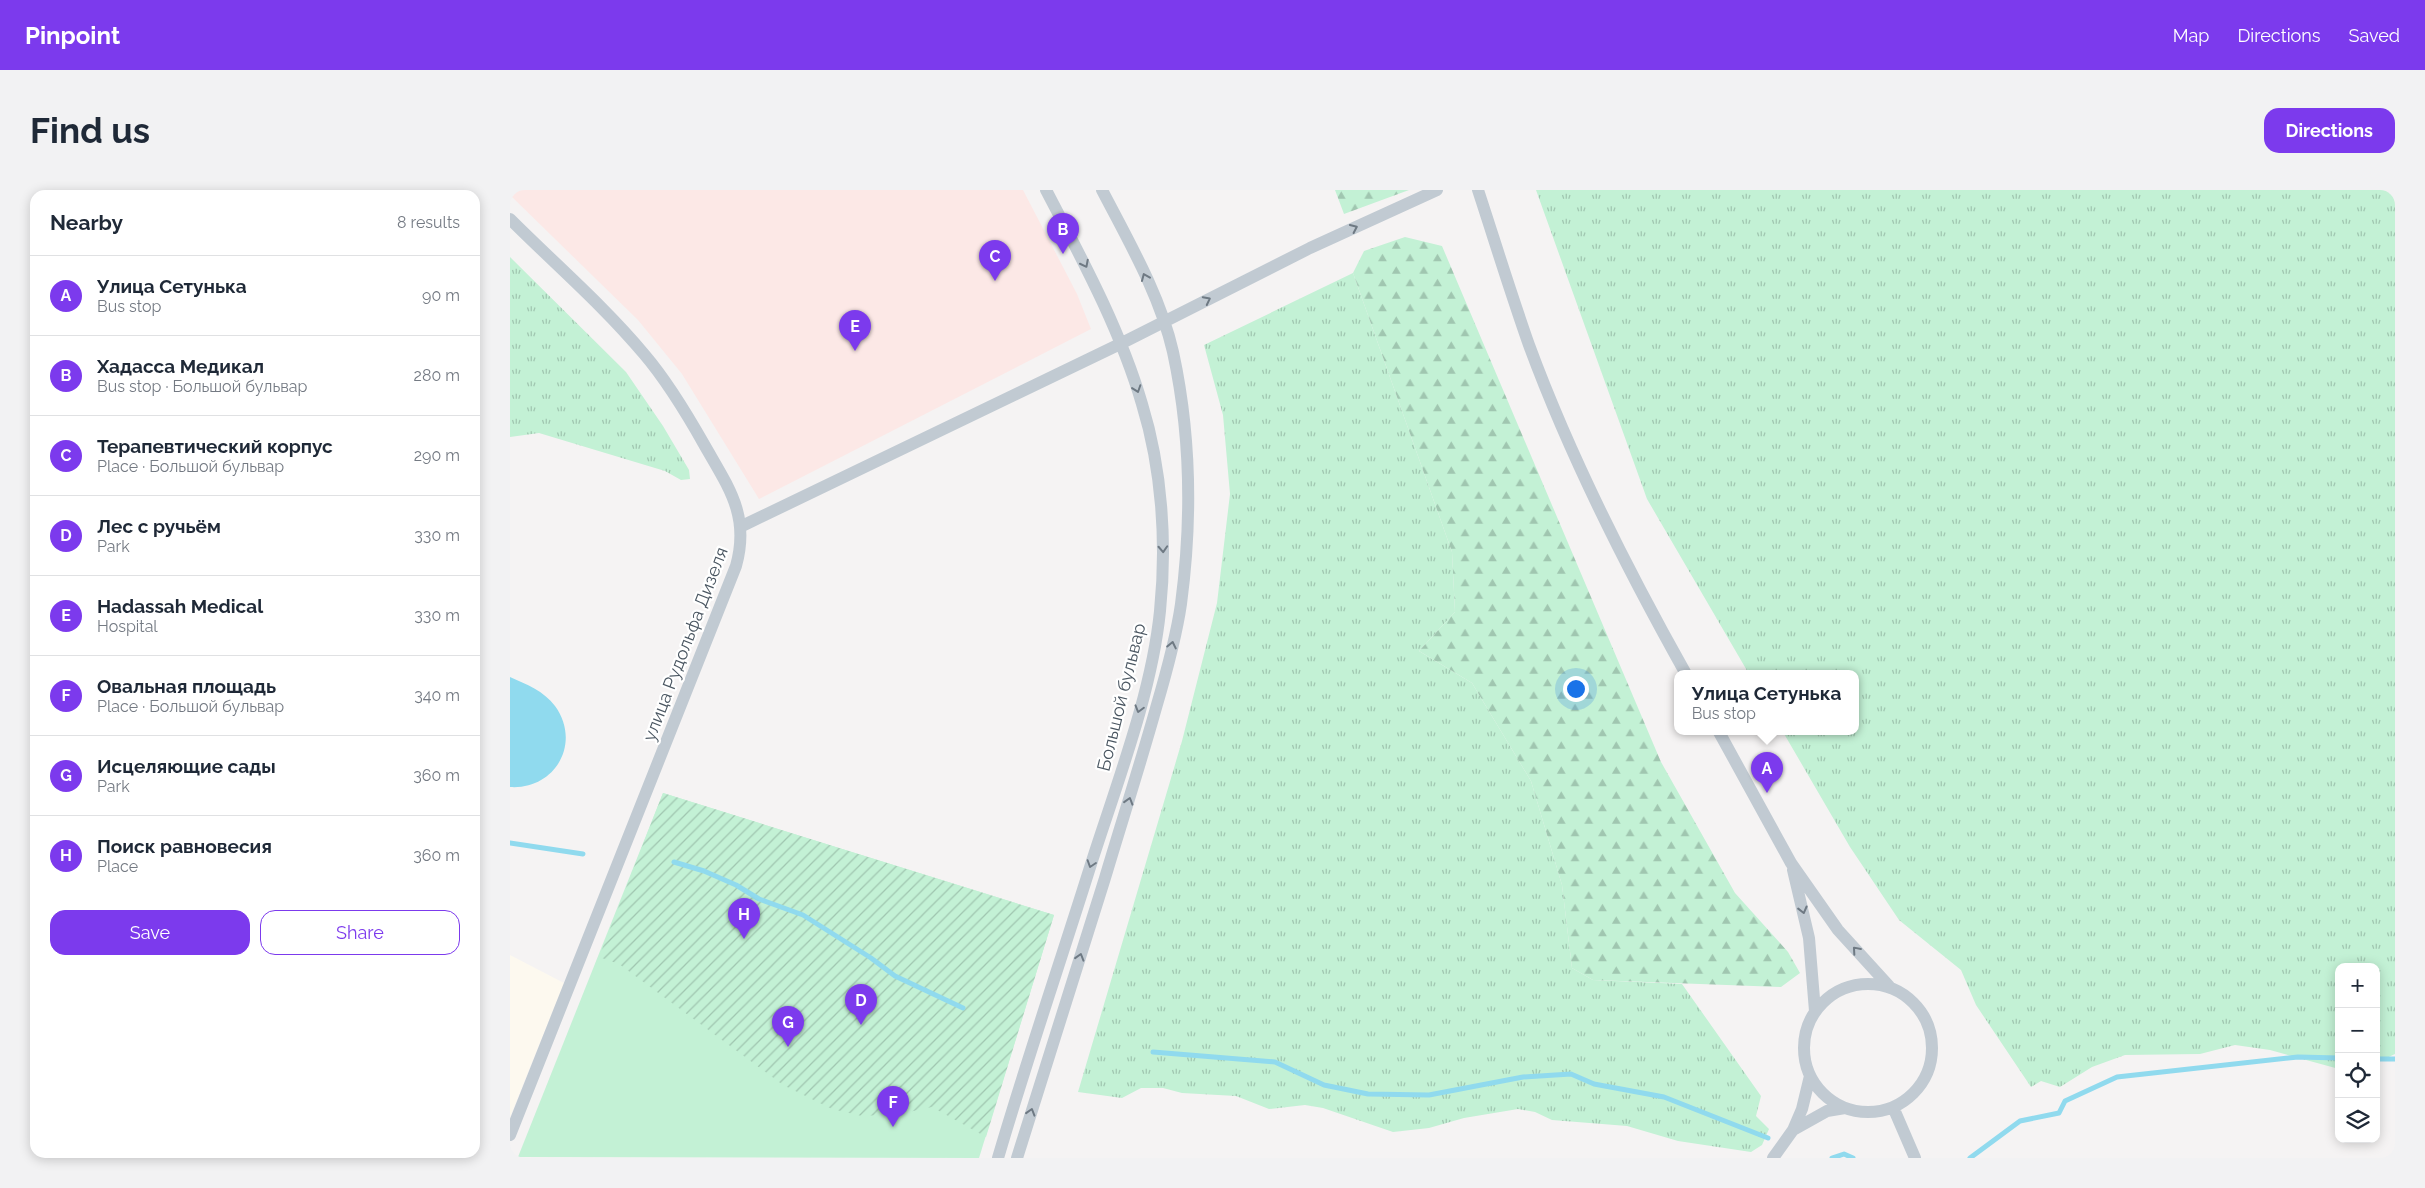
<!DOCTYPE html>
<html lang="en">
<head>
<meta charset="utf-8">
<style>
  body { margin:0; font-family:Raleway,sans-serif; background:#f2f2f3; color:#1f2937 }
  .controls { position:absolute; right:15px; bottom:15px; display:grid; overflow:hidden; border-radius:10px; box-shadow:0 2px 12px #0003 }
  .controls button { width:45px; height:45px; display:grid; place-items:center; padding:0; border:0; border-bottom:1px solid #e0e1e3; background:#fff; color:#1f2937; font:25px sans-serif }
  .you { position:absolute; left:1065px; top:498px; width:18px; height:18px; margin:-12px; border:4px solid #fff; border-radius:50%; background:#1a73e8; box-shadow:0 0 0 8px #1a73e833 }
  .badge { display:grid; place-items:center; width:32px; height:32px; border-radius:50%; background:#7c3aed; color:#fff; font-size:16px; font-weight:700 }
  .pin { position:absolute; translate:-50% -41px; filter:drop-shadow(0 1px 2px #0008) }
  .pin::after { content:''; position:absolute; top:26px; width:18px; height:15px; background:inherit; clip-path:polygon(0 0,100% 0,50% 100%) }
  .popup { position:absolute; left:1164px; top:480px; width:185px; height:65px; box-sizing:border-box; display:grid; place-content:center; border-radius:10px; background:#fff; filter:drop-shadow(0 1px 4px #0005); font-size:16px; white-space:nowrap; color:#747a83 }
  .popup b { font-size:19px; color:#1f2937 }
  .popup::after { content:''; position:absolute; left:50%; top:100%; margin-left:-10px; border:10px solid transparent; border-top-color:#fff }
  .list { margin:0; padding:0; list-style:none }
  h2 { display:flex; justify-content:space-between; align-items:center; height:65px; margin:0; padding:0 20px; font-size:21px }
  h2 small { font-size:16px; font-weight:400; color:#747a83 }
  .list li { display:grid; grid-template-columns:32px 1fr auto; gap:15px; align-items:center; box-sizing:border-box; height:80px; padding:0 20px; border-top:1px solid #e0e1e3 }
  .list b { display:block; font-size:19px; white-space:nowrap }
  .list p { margin:0; font-size:16px; white-space:nowrap; color:#747a83 }
  .list em { font-size:16px; font-style:normal; color:#747a83 }
  .actions { display:flex; gap:10px; padding:15px 20px }
  .actions a { flex:1; padding:11px 0; border:1px solid #7c3aed; border-radius:15px; text-align:center; font-size:18px; color:#7c3aed }
  .actions .main { background:#7c3aed; color:#fff }
  .icon { flex:none; width:28px; height:28px; fill:none; stroke:currentColor; stroke-width:2; stroke-linecap:round; stroke-linejoin:round }
  .map { position:relative; flex:none; width:1885px; height:968px; overflow:hidden; border-radius:15px }
  header { display:flex; align-items:center; gap:30px; box-sizing:border-box; height:70px; padding:0 25px; background:#7c3aed; color:#fff }
  header strong { font-size:24px }
  nav { display:flex; gap:28px; margin-inline-start:auto; font-size:18px }
  .intro { display:flex; align-items:center; justify-content:space-between; box-sizing:border-box; height:120px; padding:0 30px }
  h1 { margin:0; font-size:35px }
  .button { padding:12px 22px; border-radius:15px; background:#7c3aed; color:#fff; font-size:18px; font-weight:700 }
  main { display:flex; gap:30px; padding:0 30px }
  aside { flex:1; background:#fff; border-radius:15px; box-shadow:0 2px 12px #0003 }
  .map>svg:first-child { display:block }
  .commercial { fill:#fdf9ef }
  .medical { fill:#fce8e6 }
  .grass { fill:url(#grass-tufts) }
  .forest { fill:url(#forest-firs) }
  .park { fill:#c3f1d5 }
  .garden { fill:url(#garden-furrows) }
  .water { fill:#90daee }
  .lines { fill:none; stroke-linecap:round; stroke-linejoin:round }
  .stream { stroke:#90daee; stroke-width:5 }
  .minor { stroke:#c1cad2; stroke-width:12 }
  .oneway { stroke:#6e7983 }
  .labels { text-anchor:middle; dominant-baseline:central; stroke-width:4.5; stroke-linejoin:round; paint-order:stroke }
  .street-label { font-size:18px; fill:#4a5661; stroke:#fff }
</style>
</head>
<body>
<header>
<strong>Pinpoint</strong>
<nav><a>Map</a><a>Directions</a><a>Saved</a></nav>
</header>
<div class="intro"><h1>Find us</h1><a class="button">Directions</a></div>
<main>
<aside>
<h2>Nearby<small>8 results</small></h2>
<ul class="list">
<li><span class="badge">A</span><div><b>Улица Сетунька</b><p>Bus stop</p></div><em>90 m</em></li>
<li><span class="badge">B</span><div><b>Хадасса Медикал</b><p>Bus stop · Большой бульвар</p></div><em>280 m</em></li>
<li><span class="badge">C</span><div><b>Терапевтический корпус</b><p>Place · Большой бульвар</p></div><em>290 m</em></li>
<li><span class="badge">D</span><div><b>Лес с ручьём</b><p>Park</p></div><em>330 m</em></li>
<li><span class="badge">E</span><div><b>Hadassah Medical</b><p>Hospital</p></div><em>330 m</em></li>
<li><span class="badge">F</span><div><b>Овальная площадь</b><p>Place · Большой бульвар</p></div><em>340 m</em></li>
<li><span class="badge">G</span><div><b>Исцеляющие сады</b><p>Park</p></div><em>360 m</em></li>
<li><span class="badge">H</span><div><b>Поиск равновесия</b><p>Place</p></div><em>360 m</em></li>
</ul>
<div class="actions"><a class="main">Save</a><a>Share</a></div>
</aside>
<div class="map">
<svg width="1885" height="968" viewBox="0 0 1885 968">
  <defs>
    <pattern id="grass-tufts" width="24" height="20" patternUnits="userSpaceOnUse" patternTransform="scale(1.25)"><rect width="24" height="20" fill="#c3f1d5"/><path d="M3 7l-1-3M5 7V3M7 7l1-3M15 17l-1-3M17 17v-4M19 17l1-3" fill="none" stroke="#a0c6b0"/></pattern>
    <pattern id="forest-firs" width="22" height="20" patternUnits="userSpaceOnUse" patternTransform="scale(1.25)"><rect width="22" height="20" fill="#c3f1d5"/><path d="M5 1l3.5 6h-7zM16 11l3.5 6h-7z" fill="#a0c6b0"/></pattern>
    <pattern id="garden-furrows" width="10" height="10" patternUnits="userSpaceOnUse" patternTransform="scale(1.25)"><rect width="10" height="10" fill="#c3f1d5"/><path d="M-1 1l2-2M0 10L10 0M9 11l2-2" fill="none" stroke="#a0c6b0"/></pattern>
  </defs>
  <rect width="100%" height="100%" fill="#f5f3f3"/>
  <path class="commercial" d="M 0,765 L 54,793 L 0,927 Z"/>
  <path class="medical" d="M 0,0 L 513,0 L 567,104 L 581,139 L 249,309 L 172,184 L 128,130 L 0,5 Z"/>
  <path class="grass" d="M 1026,0 L 1885,0 L 1885,864 L 1866,873 L 1866,777 L 1829,777 L 1829,879 L 1760,860 L 1725,855 L 1690,864 L 1615,865 L 1582,877 L 1550,897 L 1531,891 L 1521,897 L 1466,815 L 1451,780 L 1389,730 L 1340,657 L 1273,542 L 1346,542 L 1346,484 L 1239,484 L 1137,309 Z
    M 0,67 L 116,182 L 153,236 L 179,280 L 180,289 L 171,290 L 155,281 L 29,243 L 0,247 Z
    M 843,83 L 942,362 L 945,422 L 909,461 L 962,493 L 1021,591 L 1052,695 L 1062,778 L 1083,790 L 1172,794 L 1251,906 L 1246,926 L 1259,939 L 1252,955 L 1241,962 L 1168,951 L 1117,936 L 1042,930 L 1025,922 L 1008,919 L 954,928 L 919,938 L 883,942 L 813,918 L 795,915 L 759,919 L 726,906 L 672,903 L 653,898 L 631,898 L 612,908 L 568,902 L 672,551 L 707,413 L 720,304 L 713,225 L 694,155 Z"/>
  <path class="forest" d="M 825,0 L 899,0 L 834,24 Z
    M 895,47 L 932,56 L 1151,572 L 1225,703 L 1278,762 L 1290,783 L 1271,797 L 1083,790 L 1062,778 L 1052,695 L 1021,591 L 962,493 L 909,461 L 945,422 L 942,362 L 843,83 L 854,61 Z"/>
  <path class="park" d="M 153,603 L 544,725 L 469,968 L 8,967 Z"/>
  <path class="garden" d="M 153,603 L 544,725 L 476,947 L 422,917 L 389,924 L 352,926 L 322,919 L 273,895 L 109,774 L 89,767 Z"/>
  <path class="water" d="M 0,487 C 16,494 34,501 45,516 C 72,553 45,600 0,597 Z"/>
  <g class="lines">
    <path class="stream" d="M 0,653 L 73,664
      M 164,672 L 194,681 L 226,695 L 249,709 L 293,725 L 361,768 L 385,786 L 453,818
      M 643,862 L 765,872 L 814,895 L 858,904 L 919,905 L 1013,887 L 1061,884 L 1084,894 L 1154,907 L 1258,948
      M 1866,869 L 1885,869
      M 1322,968 L 1334,964 L 1343,968
      M 1460,968 L 1510,931 L 1549,923 L 1555,911 L 1607,887 L 1788,867 L 1829,868"/>
    <path class="minor" d="M 968,0 C 985,52 1001,104 1019,155 C 1061,269 1117,379 1176,484
      M 0,29 C 45,74 94,116 134,164 C 158,192 177,224 195,256 C 219,298 240,326 226,376 L 0,945
      M 232,336 L 610,154 L 800,58 L 927,0
      M 1209,542 L 1281,673 L 1328,740 L 1379,796
      M 1283,680 L 1299,748 L 1305,821
      M1294 858a64 64 0 1 1 128 0a64 64 0 1 1-128 0Z
      M 1383,917 L 1405,968
      M 1283,940 L 1317,921 L 1335,918
      M 488,968 C 517,869 551,770 582,671 C 607,593 642,502 650,421 C 657,353 652,279 632,214 C 610,139 572,69 536,0
      M 507,968 C 537,875 565,781 595,688 C 612,631 630,575 646,518 C 656,484 666,449 671,414 C 682,331 681,245 663,162 C 650,105 619,52 592,0
      M 1263,968 L 1283,940 L 1292,919 L 1300,886"/>
  </g>
  <defs><path id="oneway-chevron" d="M-2-3.5L2.5 0L-2 3.5" fill="none" stroke-width="1.6" stroke-linecap="round" stroke-linejoin="round" transform="scale(1.25)"/></defs>
  <g class="oneway">
    <use href="#oneway-chevron" transform="translate(844 38) rotate(-25)"/>
    <use href="#oneway-chevron" transform="translate(575 74) rotate(63)"/>
    <use href="#oneway-chevron" transform="translate(635 87) rotate(-113)"/>
    <use href="#oneway-chevron" transform="translate(697 110) rotate(-27)"/>
    <use href="#oneway-chevron" transform="translate(627 199) rotate(71)"/>
    <use href="#oneway-chevron" transform="translate(653 359) rotate(87)"/>
    <use href="#oneway-chevron" transform="translate(662 455) rotate(-78)"/>
    <use href="#oneway-chevron" transform="translate(629 519) rotate(106)"/>
    <use href="#oneway-chevron" transform="translate(619 611) rotate(-73)"/>
    <use href="#oneway-chevron" transform="translate(581 674) rotate(108)"/>
    <use href="#oneway-chevron" transform="translate(1293 720) rotate(76)"/>
    <use href="#oneway-chevron" transform="translate(1346 760) rotate(-131)"/>
    <use href="#oneway-chevron" transform="translate(570 767) rotate(-73)"/>
    <use href="#oneway-chevron" transform="translate(521 922) rotate(-73)"/>
  </g>
  <g class="labels">
    <g class="street-label">
      <text transform="translate(175 454) rotate(-69)">улица Рудольфа Дизеля</text>
      <text transform="translate(611 507) rotate(-76)">Большой бульвар</text>
    </g>
  </g>
</svg>
<div class="controls">
<button>+</button>
<button>−</button>
<button><svg class="icon" aria-label="locate" viewBox="0 0 24 24"><circle cx="12" cy="12" r="6"/><path d="M12 2v4M12 18v4M2 12h4M18 12h4"/></svg></button>
<button><svg class="icon" aria-label="layers" viewBox="0 0 24 24"><path d="M12 4l9 5-9 5-9-5zM3 14l9 5 9-5"/></svg></button>
</div>
<div class="you"></div>
<div class="pin badge" style="left:1257px;top:603px">A</div>
<div class="popup"><b>Улица Сетунька</b>Bus stop</div>
<div class="pin badge" style="left:553px;top:64px">B</div>
<div class="pin badge" style="left:485px;top:91px">C</div>
<div class="pin badge" style="left:351px;top:835px">D</div>
<div class="pin badge" style="left:345px;top:161px">E</div>
<div class="pin badge" style="left:383px;top:937px">F</div>
<div class="pin badge" style="left:278px;top:857px">G</div>
<div class="pin badge" style="left:234px;top:749px">H</div>
</div>
</main>
</body>
</html>
